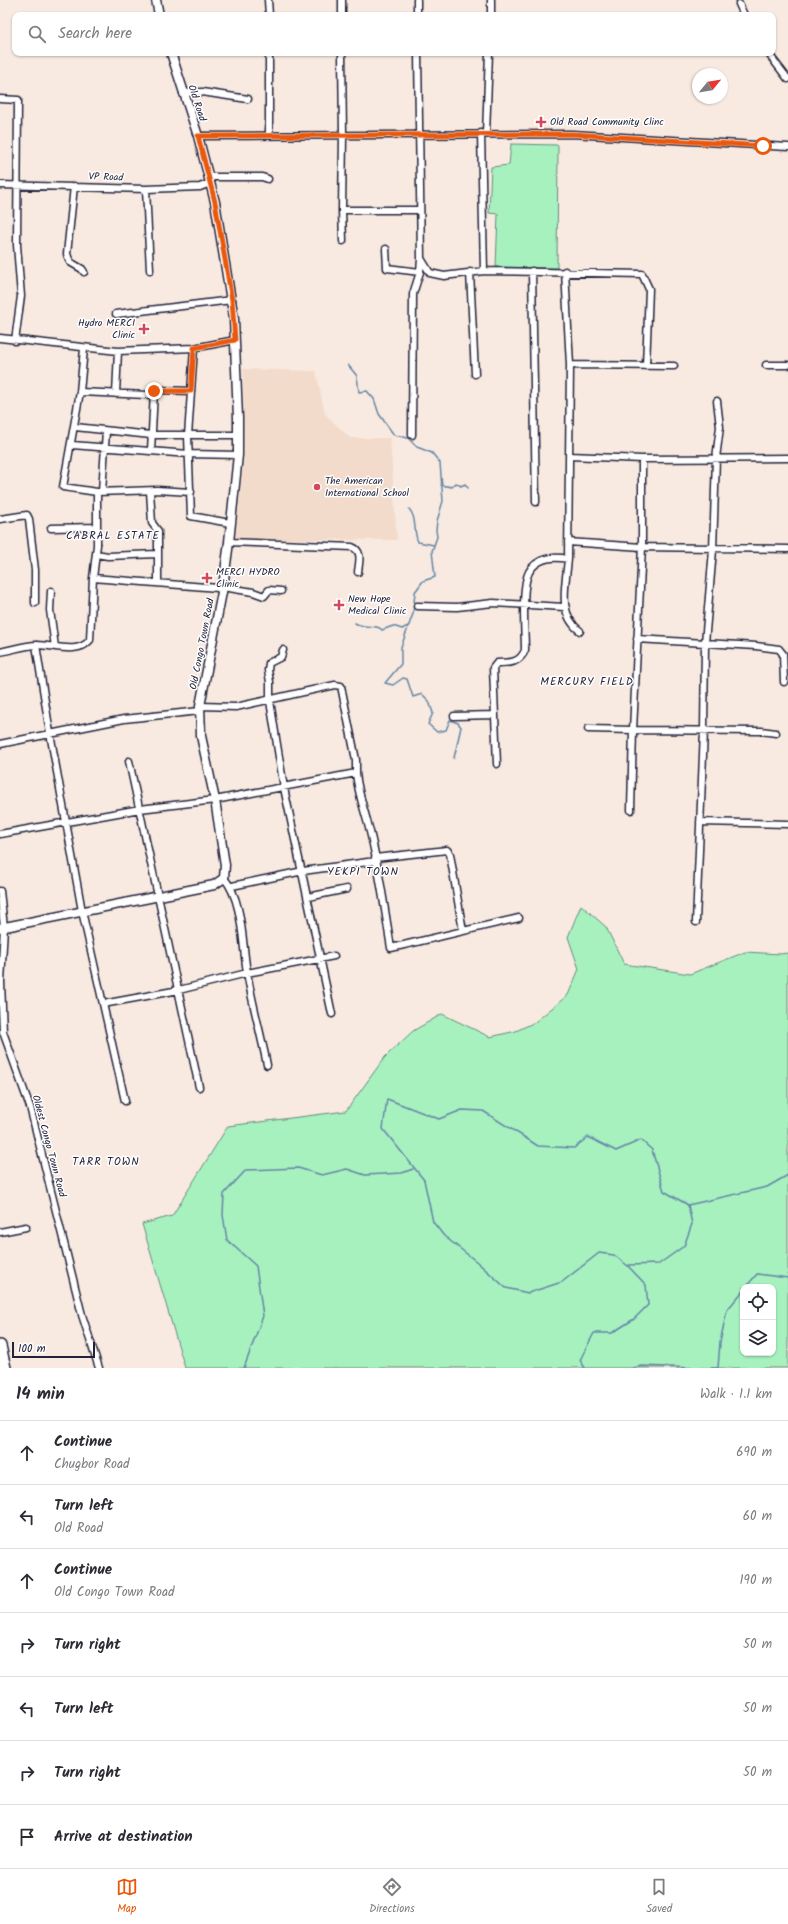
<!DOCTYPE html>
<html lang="en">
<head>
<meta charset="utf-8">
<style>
  body { margin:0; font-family:Kalam,sans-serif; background:#f2f2f3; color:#2b2b33 }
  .controls { position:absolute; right:12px; bottom:12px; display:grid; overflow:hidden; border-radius:8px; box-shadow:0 1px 3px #0004 }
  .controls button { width:36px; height:36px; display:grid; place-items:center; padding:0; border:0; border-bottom:1px solid #e1e1e2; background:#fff; color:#2b2b33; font:20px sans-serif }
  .compass { position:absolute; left:692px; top:68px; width:36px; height:36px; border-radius:50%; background:#fff; box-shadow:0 1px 3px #0004; rotate:60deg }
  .scale { position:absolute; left:12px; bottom:10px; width:83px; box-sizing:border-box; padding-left:4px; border:2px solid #22223b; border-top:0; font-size:11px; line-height:14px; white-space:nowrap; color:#22223b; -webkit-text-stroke:3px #fff; paint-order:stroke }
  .stop { position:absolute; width:12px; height:12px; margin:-9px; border:3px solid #ea580c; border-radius:50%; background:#fff }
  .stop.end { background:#ea580c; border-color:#fff; box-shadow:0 1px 4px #0008 }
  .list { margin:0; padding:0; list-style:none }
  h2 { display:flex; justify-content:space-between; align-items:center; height:52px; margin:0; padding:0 16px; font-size:17px }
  h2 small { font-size:13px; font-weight:400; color:#7c7c81 }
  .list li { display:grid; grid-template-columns:26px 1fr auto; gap:12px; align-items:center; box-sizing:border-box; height:64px; padding:0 16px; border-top:1px solid #e1e1e2 }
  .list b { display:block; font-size:15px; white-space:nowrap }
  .list p { margin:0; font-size:13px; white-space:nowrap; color:#7c7c81 }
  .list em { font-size:13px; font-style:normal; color:#7c7c81 }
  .icon { flex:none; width:22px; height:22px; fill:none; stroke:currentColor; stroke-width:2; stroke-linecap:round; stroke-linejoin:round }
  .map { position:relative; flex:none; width:788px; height:1368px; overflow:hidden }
  .search { position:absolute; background:#fff; box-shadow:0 1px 3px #0004; left:12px; right:12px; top:12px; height:44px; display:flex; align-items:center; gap:10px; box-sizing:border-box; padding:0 14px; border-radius:8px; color:#7c7c81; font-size:15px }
  .sheet { height:500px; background:#fff }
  nav { display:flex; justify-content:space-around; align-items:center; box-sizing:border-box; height:56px; border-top:1px solid #e1e1e2; background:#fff; font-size:11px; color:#7c7c81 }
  nav a { display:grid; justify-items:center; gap:2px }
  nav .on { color:#ea580c }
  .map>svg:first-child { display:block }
  .built { fill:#f3dbcb }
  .green { fill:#a7f1bf; stroke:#648a7d; fill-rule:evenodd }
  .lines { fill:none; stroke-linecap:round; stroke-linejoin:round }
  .stream { stroke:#6385a6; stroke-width:1.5 }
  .street-casing { stroke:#22223b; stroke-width:9 }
  .secondary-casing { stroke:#22223b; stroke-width:11 }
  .highway-casing { stroke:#22223b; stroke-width:14 }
  .street { stroke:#fff; stroke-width:6 }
  .secondary { stroke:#fff; stroke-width:8 }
  .highway { stroke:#fff; stroke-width:11 }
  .route { stroke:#ea580c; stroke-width:5 }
  .poi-dot { fill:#d1495b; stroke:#fff; stroke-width:1.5 }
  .labels { text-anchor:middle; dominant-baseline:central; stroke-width:3; stroke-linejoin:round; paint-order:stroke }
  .street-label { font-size:10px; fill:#22223b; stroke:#fff }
  .poi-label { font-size:10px; fill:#22223b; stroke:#fff; text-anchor:start }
  .neighbourhood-label { font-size:11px; letter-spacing:1px; fill:#22223b; stroke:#fff }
</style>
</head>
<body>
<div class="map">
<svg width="788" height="1368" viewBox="0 0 788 1368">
  <rect width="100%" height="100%" fill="#f8eae0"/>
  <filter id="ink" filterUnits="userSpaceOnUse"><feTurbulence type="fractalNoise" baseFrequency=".025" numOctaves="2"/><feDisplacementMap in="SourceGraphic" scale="8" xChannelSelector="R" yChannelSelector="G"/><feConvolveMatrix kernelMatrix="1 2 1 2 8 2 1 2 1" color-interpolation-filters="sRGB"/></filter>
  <g filter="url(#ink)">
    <path class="built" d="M 243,369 L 316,371 L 325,414 L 350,438 L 390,438 L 397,540 L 235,539 L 245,451 Z"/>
    <path class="green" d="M 511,144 L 558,145 L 557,268 L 496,267 L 498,214 L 489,213 L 491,167 L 509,165 Z
      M 581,905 L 606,927 L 624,964 L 690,974 L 745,952 L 780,954 L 788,953 L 788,1368 L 185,1368 L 142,1224 L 172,1216 L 228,1126 L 346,1111 L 385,1057 L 413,1031 L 442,1014 L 490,1037 L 516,1031 L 535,1022 L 568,995 L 579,969 L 568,937 ZM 743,1287 L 773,1287 L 773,1353 L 743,1353 Z"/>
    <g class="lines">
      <path class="stream" d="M 348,365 L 357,376 L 359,392 L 367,391 L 374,399 L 379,414 L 394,435 L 408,438 L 417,447 L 432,453 L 440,463 L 443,501 L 437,521 L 436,530 L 437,537 L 432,551 L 435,577 L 423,581 L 415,592 L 413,614 L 401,647 L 401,664 L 385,683 L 393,685 L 403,678 L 407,679 L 413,697 L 422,694 L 429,701 L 433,713 L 428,724 L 437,732 L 446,730 L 450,720 L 458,723 L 461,727 L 454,758
        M 441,485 L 452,487 L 456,483 L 461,486 L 465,484 L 468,488
        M 409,509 C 417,517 413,531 418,542 L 434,545
        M 355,623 C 366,630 376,623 382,630 L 393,626 L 402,629 L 408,626
        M 629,1265 L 659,1264 L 684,1246 L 692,1224 L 688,1205
        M 746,1287 L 757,1274 L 788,1278
        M 244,1368 L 263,1316 L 256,1266 L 227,1240 L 223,1215 L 224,1194 L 246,1170 L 298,1168 L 322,1175 L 347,1169 L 365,1175 L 402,1173 L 413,1169
        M 585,1368 L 580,1360 L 594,1333 L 612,1333 L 634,1319 L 648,1305 L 646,1285 L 628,1266 L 614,1255 L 599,1253 L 562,1282 L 528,1293 L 506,1288 L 477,1262 L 444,1236 L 433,1222 L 424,1180 L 383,1129 L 387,1099 L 439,1119 L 462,1110 L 483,1111 L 538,1146 L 574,1148 L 588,1137 L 616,1151 L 641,1140 L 652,1150 L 664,1191 L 688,1205 L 767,1187 L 788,1175
        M 633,1368 L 641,1366 L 696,1368
        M 712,1368 L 718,1368
        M 718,1368 L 720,1342 L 727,1310 L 743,1291"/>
      <g class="street-casing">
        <path id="street" d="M 268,0 L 269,15
          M 739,4 L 744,15
          M 342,15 L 342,0
          M 417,15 L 417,0
          M 491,15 L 491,0
          M 269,53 L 269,135
          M 768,53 L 788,79
          M 183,93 L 202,92 L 248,99
          M 0,99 L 18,100 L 17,245 L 21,296 L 15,341
          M 481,133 L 484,271
          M 486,134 L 489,53
          M 198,136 L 572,134 L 788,147
          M 209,177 L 262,177 L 268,179
          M 0,185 L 146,189 L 200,187 L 210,183
          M 74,186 L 67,254 L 70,262 L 82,269 L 84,272
          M 146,189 L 150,270
          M 342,210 L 343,135 L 342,53
          M 343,241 L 342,210 L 419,210
          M 386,249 L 387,268 L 420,272
          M 422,260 L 430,273 L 444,276 L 484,271 L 642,274 L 649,289 L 646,366
          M 532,271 L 536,502
          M 470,272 L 475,374
          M 116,314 L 232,300
          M 0,338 L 118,351 L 194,348 L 235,340
          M 194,348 L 188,436 L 191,516 L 230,523
          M 84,349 L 80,392 L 63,487 L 97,492 L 157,490 L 191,492
          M 570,365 L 674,366
          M 766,365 L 788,365
          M 80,392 L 147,395 L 158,390 L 191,391
          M 116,394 L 118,351
          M 75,427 L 151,435 L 238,435
          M 412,435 L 413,294 L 420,272 L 421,259 L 418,53
          M 72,445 L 189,454 L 238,455
          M 151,451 L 154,391
          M 570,456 L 642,459 L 788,458
          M 150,491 L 152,523 L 158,531 L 158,583
          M 102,492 L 106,431
          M 0,519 L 27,515 L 29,519 L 35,570 L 35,603
          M 51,528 L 96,527
          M 229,542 L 352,547 C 363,551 359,562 358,572
          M 568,542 L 642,547 L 788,549
          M 96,554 L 108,556 L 157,554
          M 568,559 C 566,584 557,614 580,631
          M 93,578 L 97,545 L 97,492
          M 223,587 L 253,592 L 264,596 L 269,590 L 281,591
          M 51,591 L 50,610 L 55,647
          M 417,606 L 457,607 L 493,603 L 564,607
          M 637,639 L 756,646 L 779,649 L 783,654 L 784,682
          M 36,645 L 50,733 L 82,911 L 125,1101
          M 283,650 L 281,657 L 269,663 L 268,670 L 270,682 L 270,701 L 284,788 L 332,1014
          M 0,652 C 12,650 25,645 37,645 C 54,645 78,655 90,640 L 93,578 L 218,588 L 222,591
          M 454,716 L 494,715
          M 588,729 L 633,730 L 642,547 L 642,459
          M 0,744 L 124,719 L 200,711
          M 129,761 L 199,1087
          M 497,764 L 493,668 L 497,663 C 510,663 520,663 525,650 C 525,632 521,587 529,572 C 537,558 553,556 568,559 L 570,365 L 565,271
          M 356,773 C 358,795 366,814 371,836 C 380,873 385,911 391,948 L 519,918
          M 631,810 L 633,730 L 761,731 L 776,733
          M 700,822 L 788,824
          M 0,834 L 140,809 L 215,800 L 356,773 L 356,760 L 341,686 L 335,685 L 236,707 L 200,706
          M 375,858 L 447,850 L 450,854 L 463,931
          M 224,878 C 243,900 242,943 247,972 C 252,1003 261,1034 267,1065
          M 232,886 L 303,871 L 375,861
          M 0,891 L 4,927 L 1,982 L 3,1032 L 30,1107 L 82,1315 L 99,1368
          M 308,897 L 347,889
          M 696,922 L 704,731 L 705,643 L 713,550 L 716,458 L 720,427 L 717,401
          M 103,1004 L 179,990 L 247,973 L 334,956
          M 0,1232 L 26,1227"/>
      </g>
      <g class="secondary-casing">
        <path id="secondary" d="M 156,0 L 159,15
          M 0,928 L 214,885 L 224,878 L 225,865 L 215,800 L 201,736 L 200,706 L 223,587 L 229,542 L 238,455 L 238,418 L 234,319 L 215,202 L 198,136 L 171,53"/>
      </g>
      <g class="highway-casing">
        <path id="highway" d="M 0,1346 L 5,1368"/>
      </g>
      <use href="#street" class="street"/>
      <use href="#secondary" class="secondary"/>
      <use href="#highway" class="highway"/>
    </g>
  </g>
  <g class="lines" filter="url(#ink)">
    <path class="route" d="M 154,391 L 191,391 L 194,348 L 235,340 L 232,300 L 215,202 L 198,136 L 572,134 L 763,146"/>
  </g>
  <g class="poi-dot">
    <path d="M539 116h4v4h4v4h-4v4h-4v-4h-4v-4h4z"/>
    <path d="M142 323h4v4h4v4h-4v4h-4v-4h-4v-4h4z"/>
    <circle cx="317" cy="487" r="4"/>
    <path d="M205 572h4v4h4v4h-4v4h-4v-4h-4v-4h4z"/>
    <path d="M337 599h4v4h4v4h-4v4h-4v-4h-4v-4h4z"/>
  </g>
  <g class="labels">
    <g class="street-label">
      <text transform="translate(197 103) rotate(72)">Old Road</text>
      <text transform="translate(106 177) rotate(2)">VP Road</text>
      <text transform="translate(202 644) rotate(-79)">Old Congo Town Road</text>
      <text transform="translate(49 1146) rotate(75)">Oldest Congo Town Road</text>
    </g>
    <g class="poi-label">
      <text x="550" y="122">Old Road Community Clinc</text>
      <text x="135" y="323" text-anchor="end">Hydro MERCI<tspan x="135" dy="12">Clinic</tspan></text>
      <text x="325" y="481">The American<tspan x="325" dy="12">International School</tspan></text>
      <text x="216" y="572">MERCI HYDRO<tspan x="216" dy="12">Clinic</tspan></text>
      <text x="348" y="599">New Hope<tspan x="348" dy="12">Medical Clinic</tspan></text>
    </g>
    <g class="neighbourhood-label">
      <text x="113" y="536">CABRAL ESTATE</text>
      <text x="587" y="682">MERCURY FIELD</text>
      <text x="363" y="872">YEKPI TOWN</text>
      <text x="106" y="1162">TARR TOWN</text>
    </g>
  </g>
</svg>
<div class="controls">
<button><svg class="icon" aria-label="locate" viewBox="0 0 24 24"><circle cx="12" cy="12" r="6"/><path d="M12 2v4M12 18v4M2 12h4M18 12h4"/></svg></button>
<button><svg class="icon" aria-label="layers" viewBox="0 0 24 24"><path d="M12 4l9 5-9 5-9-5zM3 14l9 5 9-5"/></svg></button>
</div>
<svg class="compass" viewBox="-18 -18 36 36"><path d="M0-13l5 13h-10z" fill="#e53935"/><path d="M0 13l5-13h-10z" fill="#7c7c81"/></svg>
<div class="scale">100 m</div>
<div class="stop" style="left:763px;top:146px"></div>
<div class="stop end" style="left:154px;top:391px"></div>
<div class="search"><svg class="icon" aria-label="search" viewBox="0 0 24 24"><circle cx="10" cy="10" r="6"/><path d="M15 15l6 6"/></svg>Search here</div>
</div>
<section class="sheet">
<h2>14 min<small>Walk · 1.1 km</small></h2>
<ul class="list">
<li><svg class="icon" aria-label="ahead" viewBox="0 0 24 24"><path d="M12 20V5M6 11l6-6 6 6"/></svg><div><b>Continue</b><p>Chugbor Road</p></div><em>690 m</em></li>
<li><svg class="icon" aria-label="left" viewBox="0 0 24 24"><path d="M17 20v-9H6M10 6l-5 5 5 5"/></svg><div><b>Turn left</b><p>Old Road</p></div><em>60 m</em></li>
<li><svg class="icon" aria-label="ahead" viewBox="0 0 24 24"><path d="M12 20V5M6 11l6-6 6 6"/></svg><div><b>Continue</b><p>Old Congo Town Road</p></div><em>190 m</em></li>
<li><svg class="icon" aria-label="right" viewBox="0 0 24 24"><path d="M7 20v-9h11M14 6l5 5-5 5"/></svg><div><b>Turn right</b></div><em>50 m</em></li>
<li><svg class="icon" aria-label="left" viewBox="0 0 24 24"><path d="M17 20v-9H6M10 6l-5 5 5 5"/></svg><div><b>Turn left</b></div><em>50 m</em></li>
<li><svg class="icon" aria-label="right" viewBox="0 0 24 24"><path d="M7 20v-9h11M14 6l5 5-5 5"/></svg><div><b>Turn right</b></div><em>50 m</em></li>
<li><svg class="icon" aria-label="arrive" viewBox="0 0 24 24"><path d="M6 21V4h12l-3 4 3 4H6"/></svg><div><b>Arrive at destination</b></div></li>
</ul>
</section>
<nav>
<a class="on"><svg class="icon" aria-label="map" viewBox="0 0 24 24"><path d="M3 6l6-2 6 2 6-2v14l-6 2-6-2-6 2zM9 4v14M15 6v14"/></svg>Map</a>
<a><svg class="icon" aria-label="directions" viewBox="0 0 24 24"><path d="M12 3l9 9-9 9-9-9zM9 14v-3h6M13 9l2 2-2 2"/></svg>Directions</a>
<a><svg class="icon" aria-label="saved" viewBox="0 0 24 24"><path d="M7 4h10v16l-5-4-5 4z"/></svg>Saved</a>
</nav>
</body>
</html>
